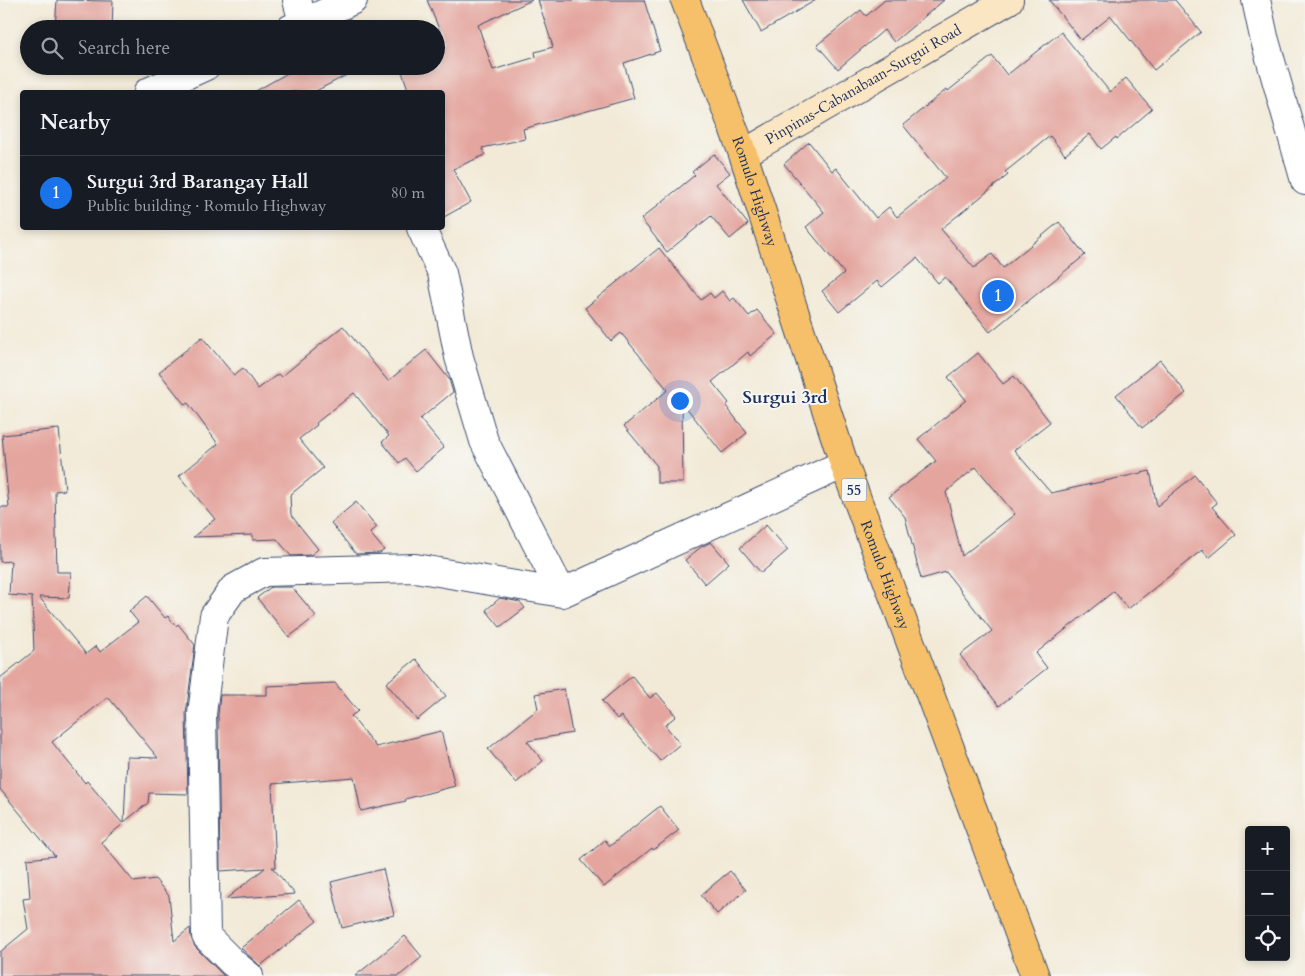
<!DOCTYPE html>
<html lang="en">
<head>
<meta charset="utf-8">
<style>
  body { margin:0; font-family:Cardo,serif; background:#242831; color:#f1f3f6 }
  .controls { position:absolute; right:15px; bottom:15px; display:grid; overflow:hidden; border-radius:5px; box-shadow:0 2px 8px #0003 }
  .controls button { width:45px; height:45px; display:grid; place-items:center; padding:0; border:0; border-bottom:1px solid #363941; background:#171b24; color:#f1f3f6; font:25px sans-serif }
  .you { position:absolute; left:679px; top:400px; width:18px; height:18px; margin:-12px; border:4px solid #fff; border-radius:50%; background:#1a73e8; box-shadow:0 0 0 8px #1a73e833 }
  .badge { display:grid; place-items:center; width:32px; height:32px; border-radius:50%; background:#1a73e8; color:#fff; font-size:16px; font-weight:700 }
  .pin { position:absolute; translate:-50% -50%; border:2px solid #fff; box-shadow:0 1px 5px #0006 }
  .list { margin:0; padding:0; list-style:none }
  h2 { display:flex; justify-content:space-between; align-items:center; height:65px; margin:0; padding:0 20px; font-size:21px }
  h2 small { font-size:16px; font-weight:400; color:#9ea1a6 }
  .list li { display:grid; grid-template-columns:32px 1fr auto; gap:15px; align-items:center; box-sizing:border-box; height:75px; padding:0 20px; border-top:1px solid #363941 }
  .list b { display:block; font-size:19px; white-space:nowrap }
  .list p { margin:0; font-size:16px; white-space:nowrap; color:#9ea1a6 }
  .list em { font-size:16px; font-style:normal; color:#9ea1a6 }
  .icon { flex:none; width:28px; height:28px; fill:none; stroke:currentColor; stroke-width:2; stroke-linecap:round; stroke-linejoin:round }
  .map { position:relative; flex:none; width:1305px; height:976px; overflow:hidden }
  .search { position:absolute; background:#171b24; box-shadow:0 2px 8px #0003; left:20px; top:20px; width:425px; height:55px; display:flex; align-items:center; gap:12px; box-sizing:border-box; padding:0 18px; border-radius:28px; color:#9ea1a6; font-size:19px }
  .panel { position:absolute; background:#171b24; box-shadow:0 2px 8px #0003; left:20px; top:90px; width:425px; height:140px; border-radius:5px }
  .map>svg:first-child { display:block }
  .building { fill:#e4a59e; fill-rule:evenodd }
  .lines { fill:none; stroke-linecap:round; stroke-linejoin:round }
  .street-casing { stroke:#3b4b70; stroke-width:30 }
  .secondary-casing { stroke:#3b4b70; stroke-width:30 }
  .highway-casing { stroke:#3b4b70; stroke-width:30 }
  .street { stroke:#fff; stroke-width:28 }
  .secondary { stroke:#fbe6c4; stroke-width:28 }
  .highway { stroke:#f6c06b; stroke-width:28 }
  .labels { text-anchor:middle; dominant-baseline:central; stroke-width:4; stroke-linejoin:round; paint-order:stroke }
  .shield { fill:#f6f6f2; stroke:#5d6b8a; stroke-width:1 }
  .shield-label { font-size:14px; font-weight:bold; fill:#1b2f5e }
  .street-label { font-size:15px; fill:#1b2f5e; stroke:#f6f6f2 }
  .quarter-label { font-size:18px; font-weight:bold; fill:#1b2f5e; stroke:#f6f6f2 }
</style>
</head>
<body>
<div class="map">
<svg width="1305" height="976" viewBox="0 0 1305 976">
  <rect width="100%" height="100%" fill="#f6f6f2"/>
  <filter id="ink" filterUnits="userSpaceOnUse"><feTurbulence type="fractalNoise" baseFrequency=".02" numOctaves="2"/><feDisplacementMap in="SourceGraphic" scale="10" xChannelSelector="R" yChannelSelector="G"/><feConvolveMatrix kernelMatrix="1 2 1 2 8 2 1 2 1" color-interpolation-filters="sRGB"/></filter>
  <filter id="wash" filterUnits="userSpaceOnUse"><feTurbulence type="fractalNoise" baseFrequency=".0096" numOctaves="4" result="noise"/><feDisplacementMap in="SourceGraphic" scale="20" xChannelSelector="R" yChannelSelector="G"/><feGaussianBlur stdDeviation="1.12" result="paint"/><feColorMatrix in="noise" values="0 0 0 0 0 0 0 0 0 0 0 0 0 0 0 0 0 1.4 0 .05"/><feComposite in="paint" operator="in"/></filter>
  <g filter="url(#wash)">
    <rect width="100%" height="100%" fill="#f2ead7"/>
    <g id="blocks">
      <path class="building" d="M 57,0 L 113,1 L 112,29 L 55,29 Z
        M 427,0 L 532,0 L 478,25 L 493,70 L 536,57 L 535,52 L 553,47 L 538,0 L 644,0 L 660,51 L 624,63 L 634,98 L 523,129 L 525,139 L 482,148 L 485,155 L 453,169 L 471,202 L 442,218 L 442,92 L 409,92 L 400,66 L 436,66 L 436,44 L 444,41 Z
        M 743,0 L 816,0 L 761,32 Z
        M 885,0 L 944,0 L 894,42 L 884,30 L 838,69 L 817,45 L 861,10 L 866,16 Z
        M 1049,0 L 1175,0 L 1201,32 L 1154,70 L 1111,16 L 1081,40 Z
        M 350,19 L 355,29 L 328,29 Z
        M 1061,32 L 1110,92 L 1126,78 L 1152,109 L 1117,139 L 1116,137 L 1101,149 L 1090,134 L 1065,155 L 1050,136 L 1005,172 L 1008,175 L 941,229 L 974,268 L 992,254 L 1003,268 L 1059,222 L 1085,255 L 990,332 L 945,277 L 938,283 L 917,258 L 882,287 L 877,281 L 839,312 L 822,291 L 844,273 L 806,227 L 824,212 L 784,164 L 809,142 L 832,171 L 836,168 L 876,218 L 889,207 L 897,217 L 946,178 L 903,125 L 947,89 L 948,91 L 992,56 L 1007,75 Z
        M 300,66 L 364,66 L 314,92 L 254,92 Z
        M 714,154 L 730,173 L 716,184 L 748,224 L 730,239 L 711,216 L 667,252 L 641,219 L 695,175 L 692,172 Z
        M 659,248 L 701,300 L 710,293 L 714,298 L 722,291 L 730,301 L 734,298 L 749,316 L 757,310 L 777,334 L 750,356 L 748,352 L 712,382 L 729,403 L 726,406 L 747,433 L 722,453 L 682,402 L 683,483 L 657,483 L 657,466 L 624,426 L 668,390 L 621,333 L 611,341 L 585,308 Z
        M 343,326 L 388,381 L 426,350 L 449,379 L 453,392 L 420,419 L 444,448 L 416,471 L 405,458 L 399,463 L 382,442 L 389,436 L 354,393 L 316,423 L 317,425 L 299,439 L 323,468 L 290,495 L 291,515 L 318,549 L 311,555 L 291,556 L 277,539 L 253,540 L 253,535 L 193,537 L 215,519 L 179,476 L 218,444 L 188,403 L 185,405 L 159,372 L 202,337 L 234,375 L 243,368 L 258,389 L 278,374 L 281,377 Z
        M 978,353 L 1003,384 L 1014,376 L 1050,422 L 1014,450 L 1051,493 L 1150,471 L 1157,506 L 1195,475 L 1217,503 L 1212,507 L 1236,535 L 1209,558 L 1202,550 L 1128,609 L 1114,591 L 1036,653 L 1047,668 L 999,706 L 960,655 L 992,631 L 946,572 L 921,579 L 905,517 L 889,497 L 936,461 L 918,439 L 966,400 L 948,377 ZM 976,467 L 1015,514 L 962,556 L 946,492 Z
        M 1160,360 L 1186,393 L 1142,428 L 1116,395 Z
        M 59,429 L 65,490 L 55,491 L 57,572 L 71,572 L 69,598 L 39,597 L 86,654 L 96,646 L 100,652 L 138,622 L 129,611 L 147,596 L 165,618 L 168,616 L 176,626 L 178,624 L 195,645 L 186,714 L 188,794 L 149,793 L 148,803 L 124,822 L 127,757 L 158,758 L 108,697 L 52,742 L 85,783 L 87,781 L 123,824 L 101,842 L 134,882 L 155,879 L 169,896 L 174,941 L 190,928 L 191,937 L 195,947 L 224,976 L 0,976 L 0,952 L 28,929 L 23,899 L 30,898 L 27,859 L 55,856 L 0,789 L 0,678 L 34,651 L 32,597 L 9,595 L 11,561 L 0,562 L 0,507 L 9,507 L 2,435 Z
        M 356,502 L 377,527 L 370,533 L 384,550 L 380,553 L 356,554 L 331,523 Z
        M 766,525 L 788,550 L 761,573 L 740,548 Z
        M 711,542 L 729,563 L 705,584 L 685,560 L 701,547 Z
        M 271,587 L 292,587 L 316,616 L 289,637 L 257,598 Z
        M 500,598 L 520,602 L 525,608 L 500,627 L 486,610 Z
        M 416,659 L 446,696 L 417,720 L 386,683 Z
        M 632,676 L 650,698 L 657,693 L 676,716 L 665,725 L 680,744 L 660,761 L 621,716 L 617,719 L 602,701 Z
        M 335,683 L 358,711 L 351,716 L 376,747 L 441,731 L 455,786 L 405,799 L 406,801 L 361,811 L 354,777 L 272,784 L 276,867 L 272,867 L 295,894 L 226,899 L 265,868 L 220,871 L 218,715 L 220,695 L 267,695 L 267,686 Z
        M 564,689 L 572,733 L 527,741 L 543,761 L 516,783 L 488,749 L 538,709 L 535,694 Z
        M 660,806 L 679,830 L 653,850 L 652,848 L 604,887 L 581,860 L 605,840 L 610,846 Z
        M 383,869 L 394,915 L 342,928 L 331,882 Z
        M 730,871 L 746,890 L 717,914 L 701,895 Z
        M 299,900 L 317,921 L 260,966 L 241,948 Z
        M 405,936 L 422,957 L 399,976 L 355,976 Z"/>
    </g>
  </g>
  <g filter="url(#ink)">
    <use href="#blocks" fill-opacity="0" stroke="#3b4b70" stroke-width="1"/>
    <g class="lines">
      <g class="street-casing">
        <path id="street" d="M 297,0 L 303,23
          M 1256,0 L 1264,37 L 1305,181
          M 290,29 L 353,0
          M 148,92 L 206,66
          M 421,228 L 442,273 L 459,357 L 484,441 L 562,593
          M 249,976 L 233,963 L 206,936 L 202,714 L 214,616 L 233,589 L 264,572 L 415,568 L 562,593 L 844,464"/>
      </g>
      <g class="secondary-casing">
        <g id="secondary">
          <path id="s1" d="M 743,154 L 1009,0"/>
        </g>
      </g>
      <g class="highway-casing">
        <g id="highway">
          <path id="s2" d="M 685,0 L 743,154 L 844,464 L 1035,976"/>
        </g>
      </g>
      <use href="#street" class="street"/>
      <use href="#secondary" class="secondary"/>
      <use href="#highway" class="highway"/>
    </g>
  </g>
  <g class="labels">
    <rect class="shield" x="841.5" y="478.5" width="25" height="23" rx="4"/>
    <g class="shield-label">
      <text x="854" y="490">55</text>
    </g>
    <g class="street-label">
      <text stroke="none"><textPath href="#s1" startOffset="139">Pinpinas-Cabanabaan-Surgui Road</textPath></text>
      <text stroke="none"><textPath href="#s2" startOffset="204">Romulo Highway</textPath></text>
      <text stroke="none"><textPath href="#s2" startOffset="609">Romulo Highway</textPath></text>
    </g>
    <g class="quarter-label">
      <text x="785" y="397">Surgui 3rd</text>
    </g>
  </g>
</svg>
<div class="controls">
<button>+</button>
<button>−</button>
<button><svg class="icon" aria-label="locate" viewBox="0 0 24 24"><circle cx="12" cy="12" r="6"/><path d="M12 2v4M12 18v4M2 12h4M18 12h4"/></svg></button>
</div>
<div class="you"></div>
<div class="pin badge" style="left:998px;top:296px">1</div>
<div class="search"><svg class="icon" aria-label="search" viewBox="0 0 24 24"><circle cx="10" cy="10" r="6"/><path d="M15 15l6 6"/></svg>Search here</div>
<section class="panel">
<h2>Nearby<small></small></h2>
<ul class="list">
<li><span class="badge">1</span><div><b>Surgui 3rd Barangay Hall</b><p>Public building · Romulo Highway</p></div><em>80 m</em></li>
</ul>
</section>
</div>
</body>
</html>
